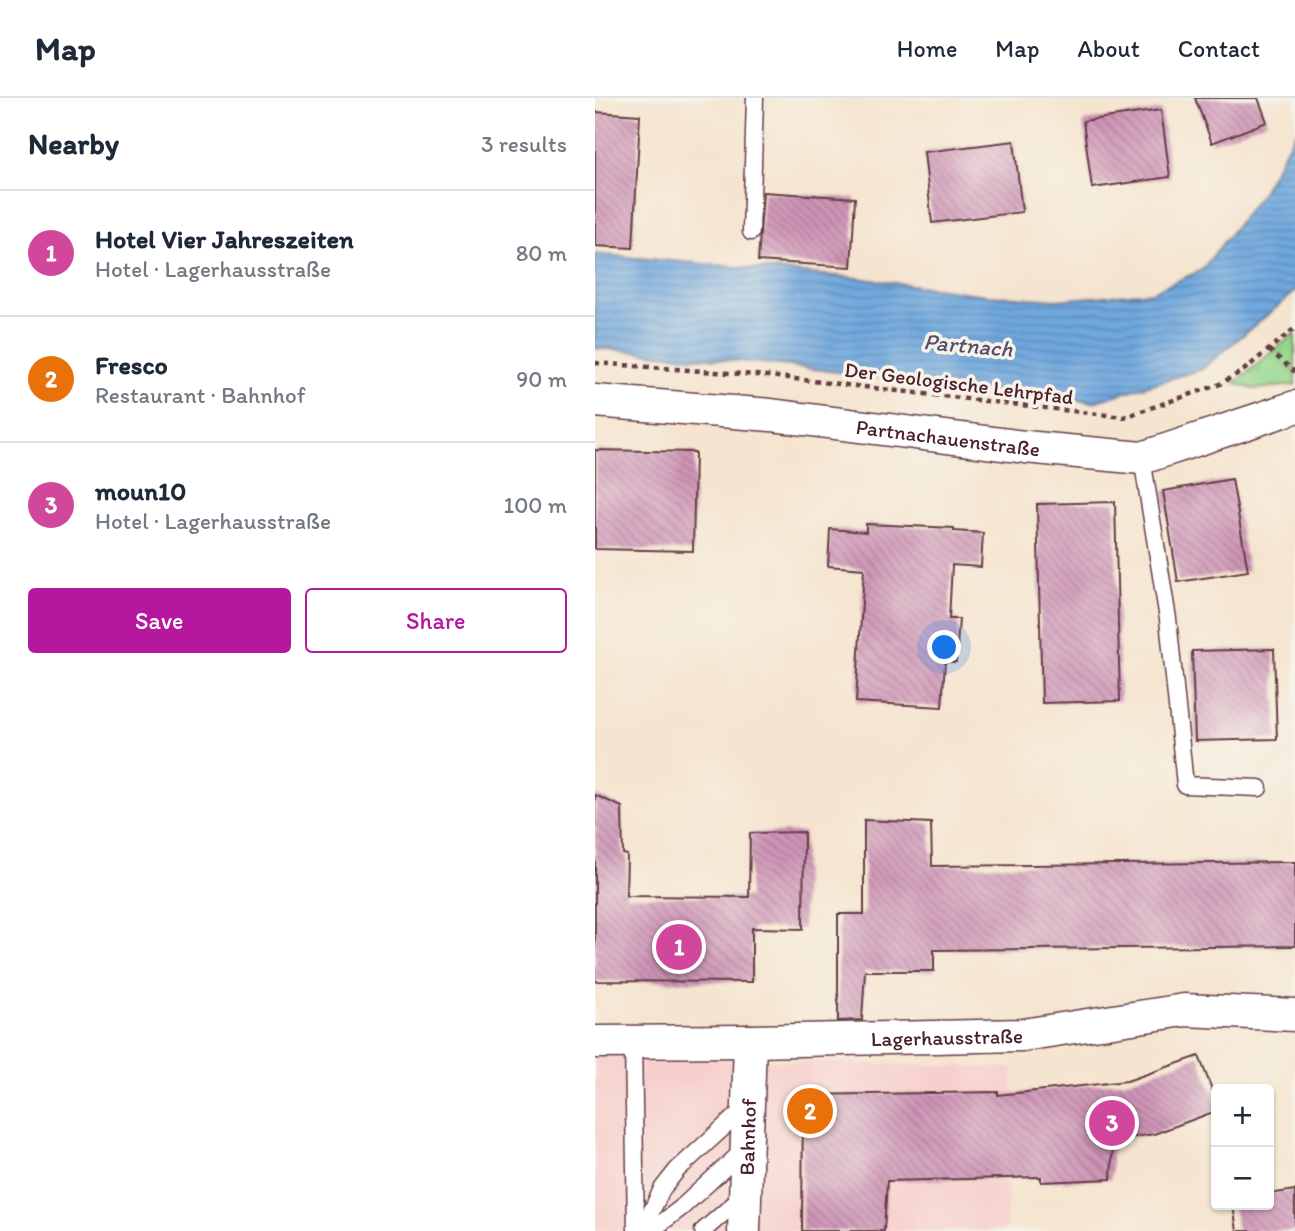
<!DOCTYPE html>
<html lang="en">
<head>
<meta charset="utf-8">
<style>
  body { margin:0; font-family:Itim,sans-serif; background:#f2f2f3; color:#1f2937 }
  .controls { position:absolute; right:21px; bottom:21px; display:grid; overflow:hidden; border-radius:7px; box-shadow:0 2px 5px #0004 }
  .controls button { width:63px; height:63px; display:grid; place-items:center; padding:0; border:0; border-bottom:2px solid #e0e1e3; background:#fff; color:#1f2937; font:35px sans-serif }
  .you { position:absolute; left:350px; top:550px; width:24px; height:24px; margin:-18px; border:5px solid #fff; border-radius:50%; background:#1a73e8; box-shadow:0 0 0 10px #1a73e833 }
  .badge { display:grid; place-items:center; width:46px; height:46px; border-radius:50%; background:#b5179e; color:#fff; font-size:23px; font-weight:700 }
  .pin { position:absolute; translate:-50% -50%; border:4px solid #fff; box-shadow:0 2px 7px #0006 }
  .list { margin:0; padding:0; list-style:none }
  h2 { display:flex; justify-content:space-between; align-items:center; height:91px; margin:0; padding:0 28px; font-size:30px }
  h2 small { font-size:23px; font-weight:400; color:#747a83 }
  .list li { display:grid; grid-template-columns:46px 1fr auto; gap:21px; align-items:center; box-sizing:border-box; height:126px; padding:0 28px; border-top:2px solid #e0e1e3 }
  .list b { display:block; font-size:26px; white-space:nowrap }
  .list p { margin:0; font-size:23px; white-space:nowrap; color:#747a83 }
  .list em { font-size:23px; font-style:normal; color:#747a83 }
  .actions { display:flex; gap:14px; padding:21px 28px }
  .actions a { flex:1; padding:16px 0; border:2px solid #b5179e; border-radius:7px; text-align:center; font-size:24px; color:#b5179e }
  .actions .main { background:#b5179e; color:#fff }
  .map { position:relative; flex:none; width:700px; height:1133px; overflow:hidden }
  header { display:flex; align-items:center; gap:42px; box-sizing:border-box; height:98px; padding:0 35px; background:#fff; border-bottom:2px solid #e0e1e3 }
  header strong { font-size:33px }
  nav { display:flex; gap:38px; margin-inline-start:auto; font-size:24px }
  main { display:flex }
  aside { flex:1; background:#fff }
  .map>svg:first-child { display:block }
  .built { fill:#f7d0cd }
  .grass { fill:url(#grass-tufts); stroke:#707b5c; stroke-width:2 }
  .water { fill:url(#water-rules); stroke:#5c6484; stroke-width:2 }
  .building { fill:url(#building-back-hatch) }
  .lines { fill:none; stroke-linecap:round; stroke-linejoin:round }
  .lane-casing { stroke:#643d44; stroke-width:19 }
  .street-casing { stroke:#643d44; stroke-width:35 }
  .path { stroke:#643d44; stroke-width:4.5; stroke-dasharray:5 5; stroke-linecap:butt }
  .lane { stroke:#fff; stroke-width:16 }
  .street { stroke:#fff; stroke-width:32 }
  .labels { text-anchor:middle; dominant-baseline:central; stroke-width:7; stroke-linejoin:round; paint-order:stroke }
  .street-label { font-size:21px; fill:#4a1f2b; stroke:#f7f3e8 }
  .water-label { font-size:23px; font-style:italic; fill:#574f6a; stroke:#f7f3e8 }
</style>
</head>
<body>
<header>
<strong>Map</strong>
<nav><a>Home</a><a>Map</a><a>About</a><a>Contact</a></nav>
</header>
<main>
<aside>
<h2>Nearby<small>3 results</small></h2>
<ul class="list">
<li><span class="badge" style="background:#d1479c">1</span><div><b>Hotel Vier Jahreszeiten</b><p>Hotel · Lagerhausstraße</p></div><em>80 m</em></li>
<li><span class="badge" style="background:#e8710a">2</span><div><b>Fresco</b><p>Restaurant · Bahnhof</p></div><em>90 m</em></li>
<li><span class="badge" style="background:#d1479c">3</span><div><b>moun10</b><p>Hotel · Lagerhausstraße</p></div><em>100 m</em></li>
</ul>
<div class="actions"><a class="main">Save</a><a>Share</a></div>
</aside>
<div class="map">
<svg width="700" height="1133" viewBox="0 0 700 1133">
  <defs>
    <pattern id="grass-tufts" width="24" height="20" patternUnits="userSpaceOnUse" patternTransform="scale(1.75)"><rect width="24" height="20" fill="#95d78e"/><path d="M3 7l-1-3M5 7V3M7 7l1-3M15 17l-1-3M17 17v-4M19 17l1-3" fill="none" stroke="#82b87b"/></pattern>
    <pattern id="water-rules" width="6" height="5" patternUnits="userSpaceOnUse" patternTransform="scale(1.75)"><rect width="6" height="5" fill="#6fa8de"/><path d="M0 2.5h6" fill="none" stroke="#5d88b4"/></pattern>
    <pattern id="building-back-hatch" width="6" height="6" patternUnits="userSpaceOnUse" patternTransform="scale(1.75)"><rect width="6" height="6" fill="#ce94b6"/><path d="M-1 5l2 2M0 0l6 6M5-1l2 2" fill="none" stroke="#a97894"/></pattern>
  </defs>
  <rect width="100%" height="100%" fill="#f7f3e8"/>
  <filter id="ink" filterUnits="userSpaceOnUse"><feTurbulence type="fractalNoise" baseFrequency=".0143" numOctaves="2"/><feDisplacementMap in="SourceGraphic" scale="14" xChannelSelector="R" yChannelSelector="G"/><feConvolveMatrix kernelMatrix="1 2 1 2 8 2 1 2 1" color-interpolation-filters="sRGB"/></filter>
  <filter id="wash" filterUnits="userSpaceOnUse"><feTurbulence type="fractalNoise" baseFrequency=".00686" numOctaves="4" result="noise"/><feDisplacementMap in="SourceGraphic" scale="28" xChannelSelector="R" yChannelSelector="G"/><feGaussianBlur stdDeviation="1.57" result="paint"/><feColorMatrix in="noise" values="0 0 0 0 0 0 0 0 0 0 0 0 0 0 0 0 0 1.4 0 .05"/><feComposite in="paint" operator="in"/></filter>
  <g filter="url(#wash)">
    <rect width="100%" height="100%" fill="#f5e4cf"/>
    <path class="built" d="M 0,957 L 418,970 L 411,1133 L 0,1133 Z"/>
    <path class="grass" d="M 700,235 L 700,287 L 659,291 L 640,285 Z"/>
    <path class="water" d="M 700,35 L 700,194 L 607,271 L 498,304 L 167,265 L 0,250 L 0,156 L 262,180 L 392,197 L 461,202 L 557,194 L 607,172 L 667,94 Z"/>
    <g id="blocks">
      <path class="building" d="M 600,0 L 663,0 L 672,24 L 617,45 Z
        M 566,12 L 575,79 L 497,90 L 488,23 Z
        M 0,14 L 45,17 L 38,150 L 0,148 Z
        M 419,43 L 427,114 L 337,125 L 329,54 Z
        M 168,94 L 260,100 L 256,169 L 163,163 Z
        M 0,352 L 100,354 L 98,453 L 0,451 Z
        M 637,381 L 653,473 L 583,484 L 568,393 Z
        M 520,404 L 525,603 L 447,605 L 442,406 Z
        M 271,426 L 359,430 L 359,433 L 388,435 L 386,469 L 357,467 L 354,521 L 364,521 L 361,564 L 350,564 L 347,609 L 261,604 L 269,471 L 233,468 L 235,431 L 271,434 Z
        M 679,551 L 682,641 L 600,643 L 597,553 Z
        M 0,697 L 27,709 L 28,756 L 32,757 L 31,798 L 154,799 L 155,735 L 209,734 L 208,831 L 157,830 L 157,884 L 0,883 Z
        M 269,722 L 336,725 L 337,768 L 700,764 L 700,848 L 339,852 L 339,873 L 270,873 L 267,922 L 243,923 L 243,816 L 269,816 Z
        M 604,958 L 621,1002 L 621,1013 L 559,1036 L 518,1042 L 516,1081 L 446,1084 L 446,1079 L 292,1083 L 289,1133 L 207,1133 L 208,997 L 403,994 L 403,997 L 532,983 Z
        M 700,1092 L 700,1133 L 642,1133 L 638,1107 L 674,1107 L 674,1096 Z"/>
    </g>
  </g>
  <g filter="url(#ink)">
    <use href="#blocks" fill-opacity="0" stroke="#643d44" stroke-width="2"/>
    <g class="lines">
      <g class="lane-casing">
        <path id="lane" d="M 156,134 L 160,0
          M 547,360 L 573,521 L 590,687 L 664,690
          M 38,943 L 41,1133
          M 47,1133 L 67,1091 L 82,1072 L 152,1008
          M 56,1133 L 86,1110 L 151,1050
          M 108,1133 L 148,1098"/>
      </g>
      <g class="street-casing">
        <g id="street">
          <path id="s1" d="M 0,303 L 176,317 L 430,349 L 547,360 L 700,309"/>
          <path id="s2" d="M 0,944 L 155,943 L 428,937 L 589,912 L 700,917"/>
          <path id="s3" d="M 149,1133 L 155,943"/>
        </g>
      </g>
      <path class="path" d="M 674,252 L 700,274
        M 0,265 L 174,278 L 529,319 L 623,287 L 649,272 L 700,230"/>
      <use href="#lane" class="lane"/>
      <use href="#street" class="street"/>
    </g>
  </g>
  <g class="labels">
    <g class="street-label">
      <text transform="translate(364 285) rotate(7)">Der Geologische Lehrpfad</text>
      <text stroke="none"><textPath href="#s1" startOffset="355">Partnachauenstraße</textPath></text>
      <text stroke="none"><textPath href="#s2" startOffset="352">Lagerhausstraße</textPath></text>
      <text stroke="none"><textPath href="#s3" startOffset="94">Bahnhof</textPath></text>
    </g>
    <g class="water-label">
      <text transform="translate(373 247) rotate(5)">Partnach</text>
    </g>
  </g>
</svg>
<div class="controls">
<button>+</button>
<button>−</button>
</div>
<div class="you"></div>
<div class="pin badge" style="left:84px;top:849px;background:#d1479c">1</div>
<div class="pin badge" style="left:215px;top:1013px;background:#e8710a">2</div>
<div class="pin badge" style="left:517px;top:1025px;background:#d1479c">3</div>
</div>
</main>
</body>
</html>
